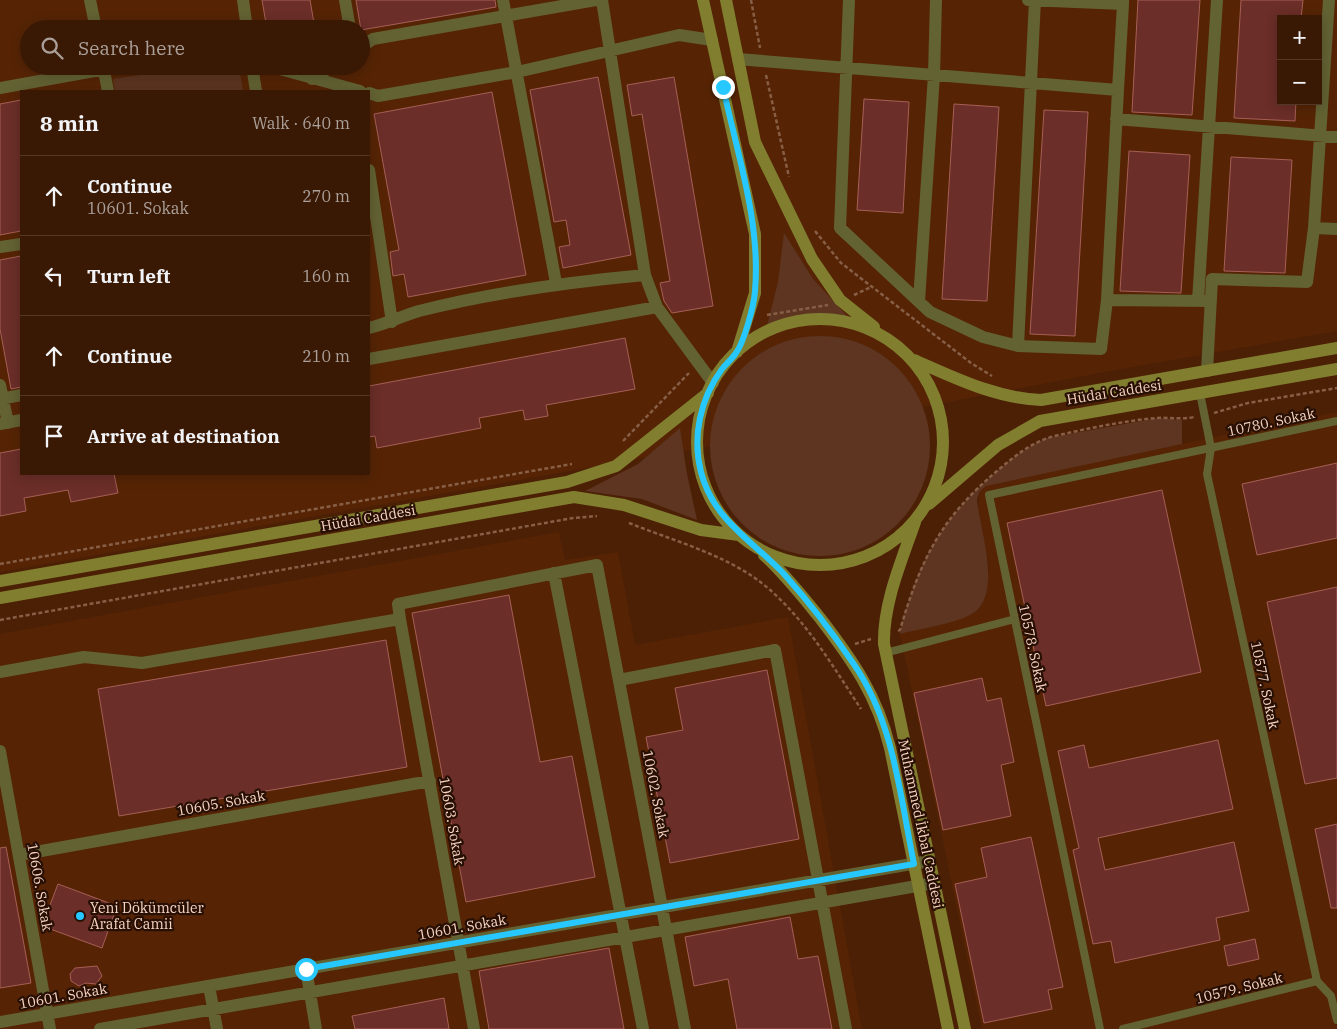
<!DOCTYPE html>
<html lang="en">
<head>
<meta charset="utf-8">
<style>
  body { margin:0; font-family:"IBM Plex Serif",serif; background:#40210e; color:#f1f3f6 }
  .controls { position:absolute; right:15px; top:15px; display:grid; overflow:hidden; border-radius:0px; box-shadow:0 2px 12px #0003 }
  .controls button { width:45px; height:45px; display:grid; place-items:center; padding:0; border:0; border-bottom:1px solid #533726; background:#391804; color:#f1f3f6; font:25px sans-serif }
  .stop { position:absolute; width:15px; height:15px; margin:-11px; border:4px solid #27c8ff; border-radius:50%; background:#fff }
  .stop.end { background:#27c8ff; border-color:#fff; box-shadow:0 1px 5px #0008 }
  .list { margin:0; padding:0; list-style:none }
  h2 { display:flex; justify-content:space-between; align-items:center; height:65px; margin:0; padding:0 20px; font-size:21px }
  h2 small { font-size:16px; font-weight:400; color:#aba09a }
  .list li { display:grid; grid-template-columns:32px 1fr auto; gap:15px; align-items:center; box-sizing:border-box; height:80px; padding:0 20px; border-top:1px solid #533726 }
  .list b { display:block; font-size:19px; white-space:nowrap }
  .list p { margin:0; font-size:16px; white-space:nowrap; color:#aba09a }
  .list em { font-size:16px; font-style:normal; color:#aba09a }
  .icon { flex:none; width:28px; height:28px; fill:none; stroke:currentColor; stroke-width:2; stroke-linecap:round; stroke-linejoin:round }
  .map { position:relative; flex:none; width:1337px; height:1029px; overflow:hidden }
  .search { position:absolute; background:#391804; box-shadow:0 2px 12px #0003; left:20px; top:20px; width:350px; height:55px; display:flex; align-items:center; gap:12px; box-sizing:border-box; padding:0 18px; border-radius:28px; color:#aba09a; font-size:19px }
  .panel { position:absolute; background:#391804; box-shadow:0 2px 12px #0003; left:20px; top:90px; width:350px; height:385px; border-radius:0px }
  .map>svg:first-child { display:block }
  .built { fill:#562405; fill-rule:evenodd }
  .green { fill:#5d3521 }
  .building { fill:#6b2e28; stroke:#a65f56 }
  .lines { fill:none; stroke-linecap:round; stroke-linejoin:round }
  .path { stroke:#875e46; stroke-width:2.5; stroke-dasharray:4 2.5; stroke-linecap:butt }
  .lane { stroke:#636233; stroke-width:8 }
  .street { stroke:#636233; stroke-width:12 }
  .secondary { stroke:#817f2f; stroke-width:12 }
  .route { stroke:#27c8ff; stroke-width:6 }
  .poi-dot { fill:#27c8ff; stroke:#270f03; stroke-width:2 }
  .labels { text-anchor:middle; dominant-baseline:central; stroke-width:4.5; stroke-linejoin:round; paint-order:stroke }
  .street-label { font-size:14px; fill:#f7d3c1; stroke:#270f03 }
  .poi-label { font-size:14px; fill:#f7d3c1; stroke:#270f03; text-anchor:start }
</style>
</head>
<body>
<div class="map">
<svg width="1337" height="1029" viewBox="0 0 1337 1029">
  <rect width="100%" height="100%" fill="#4c2005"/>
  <path class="built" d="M 0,0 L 1337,0 L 1337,331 L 1110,371 L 813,428 L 0,572 ZM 1281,19 L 1318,19 L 1318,101 L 1281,101 ZM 29,29 L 361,29 L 361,66 L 29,66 ZM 21,91 L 369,91 L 369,474 L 21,474 Z
    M 1337,412 L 1337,1029 L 982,1029 L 900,634 L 968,616 L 987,587 L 989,566 L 978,508 L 980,491 L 986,486 L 996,482 Z
    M 559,532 L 565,560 L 618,552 L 635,645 L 788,617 L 862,1029 L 0,1029 L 0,634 Z"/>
  <path class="green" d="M 199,66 L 240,73 L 243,91 L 115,91 L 113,79 Z
    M 784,233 L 813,279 L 849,318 L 809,316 L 767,326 L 778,282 Z
    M710 446a110 110 0 1 1 220 0a110 110 0 1 1-220 0Z
    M 1158,418 L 1182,420 L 1182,444 L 986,486 L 980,491 L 977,499 C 979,528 1005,597 970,615 C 950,625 922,628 900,634 C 901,622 906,609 910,597 C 927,545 954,507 996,472 C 1012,458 1028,446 1047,438 Z
    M 680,428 L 687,474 L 697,520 L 642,499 L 585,491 L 638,464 Z"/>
  <path class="building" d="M 262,0 L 310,0 L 315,29 L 267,29 Z
    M 356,0 L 495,0 L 496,7 L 361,30 Z
    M 1138,0 L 1200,0 L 1192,115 L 1132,112 Z
    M 1241,0 L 1303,0 L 1301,19 L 1281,19 L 1281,101 L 1296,101 L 1295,121 L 1234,118 Z
    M 598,77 L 631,255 L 563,268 L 559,247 L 570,245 L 566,220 L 554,222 L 530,90 Z
    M 674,77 L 713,306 L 672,313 L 664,301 L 660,283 L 670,281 L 642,114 L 632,116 L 627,85 Z
    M 492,92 L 526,275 L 408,297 L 404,274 L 393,276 L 390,252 L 399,250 L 374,114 Z
    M 864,99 L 909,102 L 903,213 L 857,210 Z
    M 21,100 L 21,231 L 0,235 L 0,104 Z
    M 954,104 L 999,107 L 987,301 L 942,299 Z
    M 1044,110 L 1088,112 L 1075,336 L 1030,334 Z
    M 1129,151 L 1190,155 L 1181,293 L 1120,291 Z
    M 1231,157 L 1292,160 L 1285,273 L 1224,271 Z
    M 21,256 L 21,387 L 11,389 L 0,329 L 0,260 Z
    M 625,338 L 635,389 L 546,405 L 548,416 L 525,420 L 523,410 L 479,418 L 481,428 L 377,448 L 375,436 L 369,437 L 369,386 Z
    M 21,449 L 21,474 L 114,474 L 118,493 L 71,502 L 68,490 L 24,498 L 26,511 L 0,516 L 0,453 Z
    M 1337,463 L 1337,538 L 1257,555 L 1242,484 Z
    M 1162,490 L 1201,672 L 1046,706 L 1007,523 Z
    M 1337,587 L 1337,778 L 1305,784 L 1267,602 Z
    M 509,595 L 540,762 L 572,756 L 595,877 L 466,902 L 412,613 Z
    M 386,640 L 407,767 L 119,816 L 98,689 Z
    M 767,670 L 799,839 L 670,863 L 646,737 L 683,730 L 675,688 Z
    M 982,678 L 987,701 L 1001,698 L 1014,762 L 1001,765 L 1011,816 L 943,830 L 914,693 Z
    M 1218,740 L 1233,809 L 1098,838 L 1105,870 L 1234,842 L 1249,911 L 1216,918 L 1220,940 L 1115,963 L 1111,941 L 1093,944 L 1073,850 L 1079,848 L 1058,751 L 1084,745 L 1089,768 Z
    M 1337,824 L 1337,908 L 1331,908 L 1315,829 Z
    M 1031,837 L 1063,987 L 1048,990 L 1052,1009 L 984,1023 L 955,884 L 987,877 L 981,848 Z
    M 6,847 L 31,983 L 0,988 L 0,848 Z
    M 58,884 L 117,906 L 102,948 L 42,926 Z
    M 790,917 L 798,959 L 818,956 L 832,1029 L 737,1029 L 728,979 L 694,986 L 685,937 Z
    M 1255,939 L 1259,959 L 1228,966 L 1224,946 Z
    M 609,948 L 624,1029 L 489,1029 L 479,971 Z
    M 97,966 L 102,976 L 96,984 L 86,983 L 79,986 L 71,981 L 70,974 L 75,968 Z
    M 444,998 L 449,1029 L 355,1029 L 352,1016 Z"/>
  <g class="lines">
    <path class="path" d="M 751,0 L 760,48
      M 766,75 L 789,177
      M 815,231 L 841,263 L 971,363 L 992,376
      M 854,295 L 871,287
      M 767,315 L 828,305
      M 1214,413 L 1248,403 L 1337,388
      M 623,441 L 689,373
      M 629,523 C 669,539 716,552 752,576 C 799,608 830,662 861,709
      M 0,564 L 572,464
      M 0,620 L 573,518 L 597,516
      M 898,631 L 900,630 C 921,559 940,519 997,471 C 1016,455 1034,440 1059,435 C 1090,428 1124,421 1156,418 C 1169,417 1181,420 1194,417
      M 855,644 L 871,639"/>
    <path class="lane" d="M 1200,393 L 1211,448 L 1207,474 L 1317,981
      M 885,653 L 1015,619
      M 1100,1029 L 989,495 L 1337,421
      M 1123,1029 L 1317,981 L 1331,996 L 1337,1020"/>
    <path class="street" d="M 90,0 L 96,29
      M 243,0 L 247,29
      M 345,0 L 350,29
      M 503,0 L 556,283
      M 602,0 L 645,275 L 657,307 L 713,383
      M 849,0 L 840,228 L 930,312 L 983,337 L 1018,346 L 1101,349 L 1107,300 L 1211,301
      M 1028,0 L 1123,4 L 1123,0
      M 361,47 L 373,39 L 596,0
      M 738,59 L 1118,90 L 1107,300
      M 103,66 L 108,91
      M 252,66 L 256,91
      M 269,66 L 360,91
      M 312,79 L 332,66
      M 0,88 L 122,66
      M 1118,90 L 1123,4
      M 369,93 L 378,96 L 517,72 L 679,35 L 712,40
      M 1116,119 L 1337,137
      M 369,170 L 392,322
      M 1314,228 L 1329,0
      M 0,247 L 21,244
      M 919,301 L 934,75 L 936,0
      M 1198,301 L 1217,0
      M 369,328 C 386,324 402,316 419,311 C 493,292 569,282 645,275
      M 1018,346 L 1035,0
      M 369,359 L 657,307
      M 1207,371 L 1212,279 L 1307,282 L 1314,228 L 1337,229
      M 0,385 L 8,423
      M 0,399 L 21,395
      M 0,424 L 21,420
      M 554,573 L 643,1029
      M 400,619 L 474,1029
      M 0,672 L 84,657 L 142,663 L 400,619 L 398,604 L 597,565 L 685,1029
      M 619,680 L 775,650 L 846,1029
      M 0,751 L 50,1029
      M 19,855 L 430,781
      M 306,969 L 316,1029
      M 209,986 L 217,1029
      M 0,1022 L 929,861
      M 100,1029 L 934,883"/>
    <path class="secondary" d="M 703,0 L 755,234 L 755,293 L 737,352
      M 726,0 L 755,142 L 812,259 L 840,300 L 874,327
      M697 442a123 123 0 1 1 246 0a123 123 0 1 1-246 0Z
      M 914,360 C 955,378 995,398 1041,400 L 1337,348
      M 929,504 L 998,445 L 1040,421 L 1337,369
      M 915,522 C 902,560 883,603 884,644 L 965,1029
      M 764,555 C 785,574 802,596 820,618 C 853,661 877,695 890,748 L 948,1029
      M 0,581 L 567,482 L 616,466 L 708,393
      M 0,598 L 574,497 L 624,505 L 701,530 L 739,535"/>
  </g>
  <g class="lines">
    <path class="route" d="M 306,969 L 914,864 C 900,796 894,721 853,663 C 832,632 809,602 784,574 C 753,541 713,520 701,472 C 692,437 700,399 722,369 C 726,364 732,359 736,353 C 744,342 754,306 755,291 C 761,223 737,153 723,87"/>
  </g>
  <circle class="poi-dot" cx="80" cy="916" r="5"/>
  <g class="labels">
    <g class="street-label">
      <text transform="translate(1114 392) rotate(-9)">Hüdai Caddesi</text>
      <text transform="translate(1271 422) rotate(-12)">10780. Sokak</text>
      <text transform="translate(368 518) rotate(-10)">Hüdai Caddesi</text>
      <text transform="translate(1033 648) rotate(78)">10578. Sokak</text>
      <text transform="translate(1265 685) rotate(78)">10577. Sokak</text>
      <text transform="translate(656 794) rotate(79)">10602. Sokak</text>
      <text transform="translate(221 803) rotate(-10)">10605. Sokak</text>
      <text transform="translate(452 821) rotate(80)">10603. Sokak</text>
      <text transform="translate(921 824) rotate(78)">Muhammed İkbal Caddesi</text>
      <text transform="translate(40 887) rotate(80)">10606. Sokak</text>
      <text transform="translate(462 927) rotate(-10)">10601. Sokak</text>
      <text transform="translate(1239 988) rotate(-14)">10579. Sokak</text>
      <text transform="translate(63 996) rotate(-10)">10601. Sokak</text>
    </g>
    <g class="poi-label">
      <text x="90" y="908">Yeni Dökümcüler<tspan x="90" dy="16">Arafat Camii</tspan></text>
    </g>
  </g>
</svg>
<div class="controls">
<button>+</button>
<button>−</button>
</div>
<div class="stop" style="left:306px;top:969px"></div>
<div class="stop end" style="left:723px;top:87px"></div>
<div class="search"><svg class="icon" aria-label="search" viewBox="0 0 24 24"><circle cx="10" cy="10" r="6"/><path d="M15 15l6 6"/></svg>Search here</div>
<section class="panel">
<h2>8 min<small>Walk · 640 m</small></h2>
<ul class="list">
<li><svg class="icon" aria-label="ahead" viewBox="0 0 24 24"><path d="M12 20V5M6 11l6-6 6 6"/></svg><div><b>Continue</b><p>10601. Sokak</p></div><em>270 m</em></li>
<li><svg class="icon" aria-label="left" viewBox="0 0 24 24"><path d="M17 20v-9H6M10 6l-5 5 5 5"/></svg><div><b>Turn left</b></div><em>160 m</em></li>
<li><svg class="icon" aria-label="ahead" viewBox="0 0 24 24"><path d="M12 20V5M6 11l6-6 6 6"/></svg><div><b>Continue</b></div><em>210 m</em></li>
<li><svg class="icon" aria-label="arrive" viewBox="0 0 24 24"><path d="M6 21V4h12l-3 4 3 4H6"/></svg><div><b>Arrive at destination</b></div></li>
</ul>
</section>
</div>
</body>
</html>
